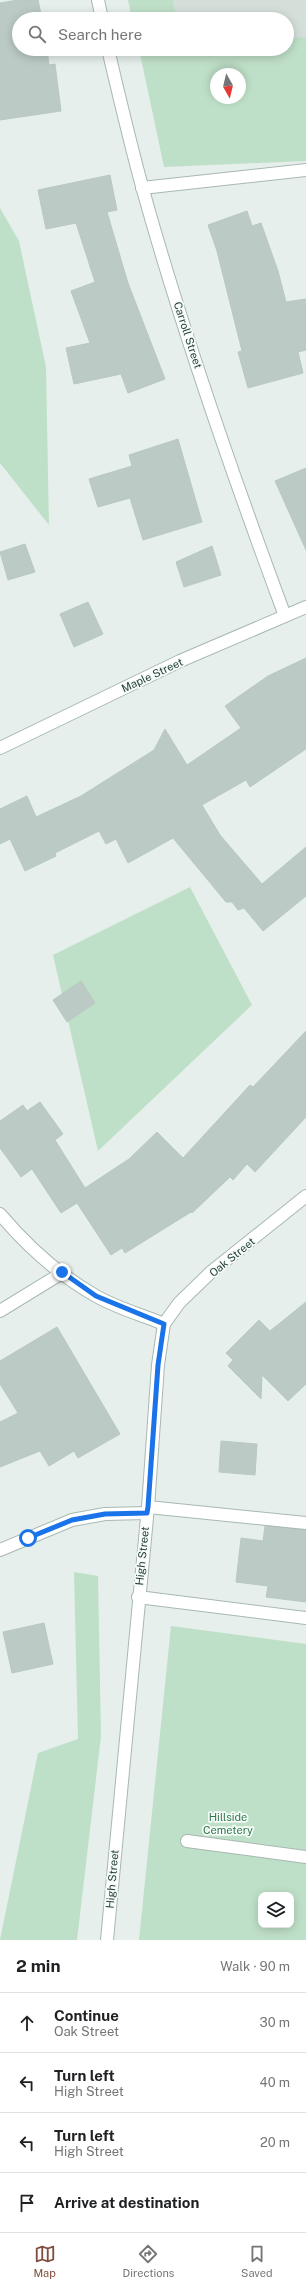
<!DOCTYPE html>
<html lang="en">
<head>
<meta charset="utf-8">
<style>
  body { margin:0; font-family:"Public Sans",sans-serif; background:#f2f2f2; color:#202124 }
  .controls { position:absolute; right:12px; bottom:12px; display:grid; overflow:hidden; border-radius:8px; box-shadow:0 2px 10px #0003 }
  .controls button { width:36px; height:36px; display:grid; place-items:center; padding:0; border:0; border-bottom:1px solid #e0e0e0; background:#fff; color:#202124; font:20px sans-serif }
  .compass { position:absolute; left:210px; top:68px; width:36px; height:36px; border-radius:50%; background:#fff; box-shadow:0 2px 10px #0003; rotate:172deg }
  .stop { position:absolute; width:12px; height:12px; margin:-9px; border:3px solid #1a73e8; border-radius:50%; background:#fff }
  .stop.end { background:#1a73e8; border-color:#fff; box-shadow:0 1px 4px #0008 }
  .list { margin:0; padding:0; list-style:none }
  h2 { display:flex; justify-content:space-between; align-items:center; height:52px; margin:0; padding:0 16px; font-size:17px }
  h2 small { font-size:13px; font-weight:400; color:#757577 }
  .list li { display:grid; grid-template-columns:26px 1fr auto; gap:12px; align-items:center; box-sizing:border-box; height:60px; padding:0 16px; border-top:1px solid #e0e0e0 }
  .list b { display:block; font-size:15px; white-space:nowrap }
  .list p { margin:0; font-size:13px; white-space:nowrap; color:#757577 }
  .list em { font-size:13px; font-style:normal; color:#757577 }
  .icon { flex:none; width:22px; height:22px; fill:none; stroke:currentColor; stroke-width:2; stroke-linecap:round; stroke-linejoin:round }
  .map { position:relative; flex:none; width:306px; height:1940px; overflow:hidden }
  .search { position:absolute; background:#fff; box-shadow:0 2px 10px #0003; left:12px; right:12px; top:12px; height:44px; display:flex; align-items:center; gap:10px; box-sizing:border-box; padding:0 14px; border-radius:22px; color:#757577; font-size:15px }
  .sheet { height:292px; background:#fff }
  nav { display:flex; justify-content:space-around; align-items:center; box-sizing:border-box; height:56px; border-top:1px solid #e0e0e0; background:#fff; font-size:11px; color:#757577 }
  nav a { display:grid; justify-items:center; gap:2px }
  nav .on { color:#7f4e3f }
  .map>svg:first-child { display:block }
  .built { fill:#d4dfda }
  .green { fill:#bfe0c8; fill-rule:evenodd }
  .building { fill:#bbcac4; stroke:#b8c9c2 }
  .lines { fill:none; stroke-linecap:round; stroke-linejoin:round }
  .service-casing { stroke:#a8b8b2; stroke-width:14 }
  .minor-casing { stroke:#a8b8b2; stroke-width:14 }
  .tertiary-casing { stroke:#a8b8b2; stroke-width:14 }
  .service { stroke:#fff; stroke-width:12 }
  .minor { stroke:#fff; stroke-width:12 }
  .tertiary { stroke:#fff; stroke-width:12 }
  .route { stroke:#1a73e8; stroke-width:5 }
  .labels { text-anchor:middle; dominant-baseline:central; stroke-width:3.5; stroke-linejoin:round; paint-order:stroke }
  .street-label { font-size:11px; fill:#24423a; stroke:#f7fbf9 }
  .park-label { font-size:11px; fill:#2d7a4b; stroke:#f7fbf9 }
</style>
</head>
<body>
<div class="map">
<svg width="306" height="1940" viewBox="0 0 306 1940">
  <rect width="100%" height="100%" fill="#e6efeb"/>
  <path class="built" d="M 145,0 L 306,0 L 306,74 L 216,74 L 155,49 L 287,49 L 287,19 L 149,19 Z"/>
  <path class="green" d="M 128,0 L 173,0 L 176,19 L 132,19 Z
    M 306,37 L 306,161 L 164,167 L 139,49 L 181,49 L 182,52 L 208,49 L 287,49 L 287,39 ZM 216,74 L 240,74 L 240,98 L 216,98 Z
    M 0,208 L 19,241 L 46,367 L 49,525 L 0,463 Z
    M 190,887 L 252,1005 L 98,1151 L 53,955 Z
    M 74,1572 L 98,1576 L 101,1736 L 77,1940 L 0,1940 L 38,1753 L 78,1739 Z
    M 171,1626 L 306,1644 L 306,1940 L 139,1940 ZM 261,1895 L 291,1895 L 291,1925 L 261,1925 Z"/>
  <path class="building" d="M 18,0 L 38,0 L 42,19 L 19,19 L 19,49 L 47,49 L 49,65 L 55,64 L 61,111 L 0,120 L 0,3 Z
    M 110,175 L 117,210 L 107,212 L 128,283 L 165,379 L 128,393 L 121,374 L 74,384 L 66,348 L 90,343 L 71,291 L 95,282 L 76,223 L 46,229 L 38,190 Z
    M 247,211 L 252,226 L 261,223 L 278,271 L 286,302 L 306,299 L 306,350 L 298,352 L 303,373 L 248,388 L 238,352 L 242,351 L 217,251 L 208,225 Z
    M 178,439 L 202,522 L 143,540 L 130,498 L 98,507 L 89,479 L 132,466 L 129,455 Z
    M 306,468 L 306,550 L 275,481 Z
    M 25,544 L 35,572 L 8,580 L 0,552 Z
    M 212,546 L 221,575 L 184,587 L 176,562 Z
    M 88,602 L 103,634 L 74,647 L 60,614 Z
    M 306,658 L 306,749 L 250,787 L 246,780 L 202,805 L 220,835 L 262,884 L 306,847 L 306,896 L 263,931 L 244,908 L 238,910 L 232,902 L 226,902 L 173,838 L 128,863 L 116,839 L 106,844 L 99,831 L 55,853 L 56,856 L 25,871 L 10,839 L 0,844 L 0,809 L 27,796 L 36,817 L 81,796 L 154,750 L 165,729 L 187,765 L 241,728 L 225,706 L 268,676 Z
    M 81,981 L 95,1003 L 67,1022 L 53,1000 Z
    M 306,1031 L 306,1117 L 255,1172 L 247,1164 L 233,1180 L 230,1177 L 192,1213 L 191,1212 L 125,1253 L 122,1248 L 111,1255 L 77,1203 L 61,1213 L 32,1169 L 21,1177 L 0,1148 L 0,1121 L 23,1105 L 27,1111 L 40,1102 L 63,1134 L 55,1140 L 85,1188 L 129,1159 L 157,1132 L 183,1158 L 250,1085 L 253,1087 Z
    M 306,1302 L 306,1384 L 288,1401 L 262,1375 L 261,1399 L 228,1366 L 233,1360 L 226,1353 L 259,1320 L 270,1331 Z
    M 57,1327 L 120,1434 L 78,1458 L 74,1451 L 49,1466 L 40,1451 L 0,1467 L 0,1422 L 18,1413 L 0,1384 L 0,1361 Z
    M 221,1441 L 257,1444 L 255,1475 L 219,1472 Z
    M 265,1526 L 306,1530 L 306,1602 L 266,1597 L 268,1586 L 236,1582 L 241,1538 L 263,1541 Z
    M 44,1623 L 53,1664 L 12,1673 L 3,1632 Z"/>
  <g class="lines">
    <g class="service-casing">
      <path id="service" d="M 142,188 L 306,170
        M 0,1311 L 62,1273
        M 148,1507 L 306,1523
        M 138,1597 L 306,1618
        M 187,1841 L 306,1857"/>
    </g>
    <g class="minor-casing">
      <path id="minor" d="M 98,0 L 102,19
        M 108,49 C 119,96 130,143 143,190 C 183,334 233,476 285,616
        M 0,1214 C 27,1246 59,1275 96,1296 C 117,1308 142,1315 164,1324
        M 0,1550 L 72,1520 L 105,1514 L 147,1513"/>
    </g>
    <g class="tertiary-casing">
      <path id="tertiary" d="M 0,748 L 180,661 L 306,607
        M 107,1940 L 148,1507 L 158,1365 L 164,1324 L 179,1303 L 211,1272 L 306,1196"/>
    </g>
    <use href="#service" class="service"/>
    <use href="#minor" class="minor"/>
    <use href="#tertiary" class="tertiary"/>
  </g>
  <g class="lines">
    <path class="route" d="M 28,1538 L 72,1520 L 105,1514 L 147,1513 L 148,1507 L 158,1365 L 164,1324 L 96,1296 L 62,1272"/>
  </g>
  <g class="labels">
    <g class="street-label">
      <text transform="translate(188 335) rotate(72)">Carroll Street</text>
      <text transform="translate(152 675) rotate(-25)">Maple Street</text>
      <text transform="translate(232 1257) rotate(-39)">Oak Street</text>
      <text transform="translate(142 1556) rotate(-84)">High Street</text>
      <text transform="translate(112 1879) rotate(-85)">High Street</text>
    </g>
    <g class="park-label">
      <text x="228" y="1817">Hillside<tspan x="228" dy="13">Cemetery</tspan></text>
    </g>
  </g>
</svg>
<div class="controls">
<button><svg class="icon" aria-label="layers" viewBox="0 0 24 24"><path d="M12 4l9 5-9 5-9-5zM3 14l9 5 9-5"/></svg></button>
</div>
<svg class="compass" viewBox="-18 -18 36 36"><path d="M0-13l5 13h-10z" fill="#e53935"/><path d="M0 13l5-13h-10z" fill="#757577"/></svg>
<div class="stop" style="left:28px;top:1538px"></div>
<div class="stop end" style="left:62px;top:1272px"></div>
<div class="search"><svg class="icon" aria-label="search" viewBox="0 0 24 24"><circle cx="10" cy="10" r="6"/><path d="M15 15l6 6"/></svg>Search here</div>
</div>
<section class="sheet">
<h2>2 min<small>Walk · 90 m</small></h2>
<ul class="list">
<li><svg class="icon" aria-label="ahead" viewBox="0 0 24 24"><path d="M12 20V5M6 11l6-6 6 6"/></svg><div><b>Continue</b><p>Oak Street</p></div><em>30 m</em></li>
<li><svg class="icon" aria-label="left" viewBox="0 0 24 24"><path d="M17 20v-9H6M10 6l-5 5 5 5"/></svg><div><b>Turn left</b><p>High Street</p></div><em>40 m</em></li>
<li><svg class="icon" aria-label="left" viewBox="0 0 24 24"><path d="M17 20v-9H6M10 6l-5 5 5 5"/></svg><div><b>Turn left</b><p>High Street</p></div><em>20 m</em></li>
<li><svg class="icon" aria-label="arrive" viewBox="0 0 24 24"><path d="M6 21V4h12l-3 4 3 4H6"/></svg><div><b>Arrive at destination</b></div></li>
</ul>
</section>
<nav>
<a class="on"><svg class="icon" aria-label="map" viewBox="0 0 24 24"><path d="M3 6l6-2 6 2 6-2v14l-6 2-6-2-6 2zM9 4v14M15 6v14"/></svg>Map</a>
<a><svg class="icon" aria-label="directions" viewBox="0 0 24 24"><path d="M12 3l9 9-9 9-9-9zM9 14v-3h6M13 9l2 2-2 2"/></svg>Directions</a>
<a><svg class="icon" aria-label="saved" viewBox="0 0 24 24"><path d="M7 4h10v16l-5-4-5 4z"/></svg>Saved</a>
</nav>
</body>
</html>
